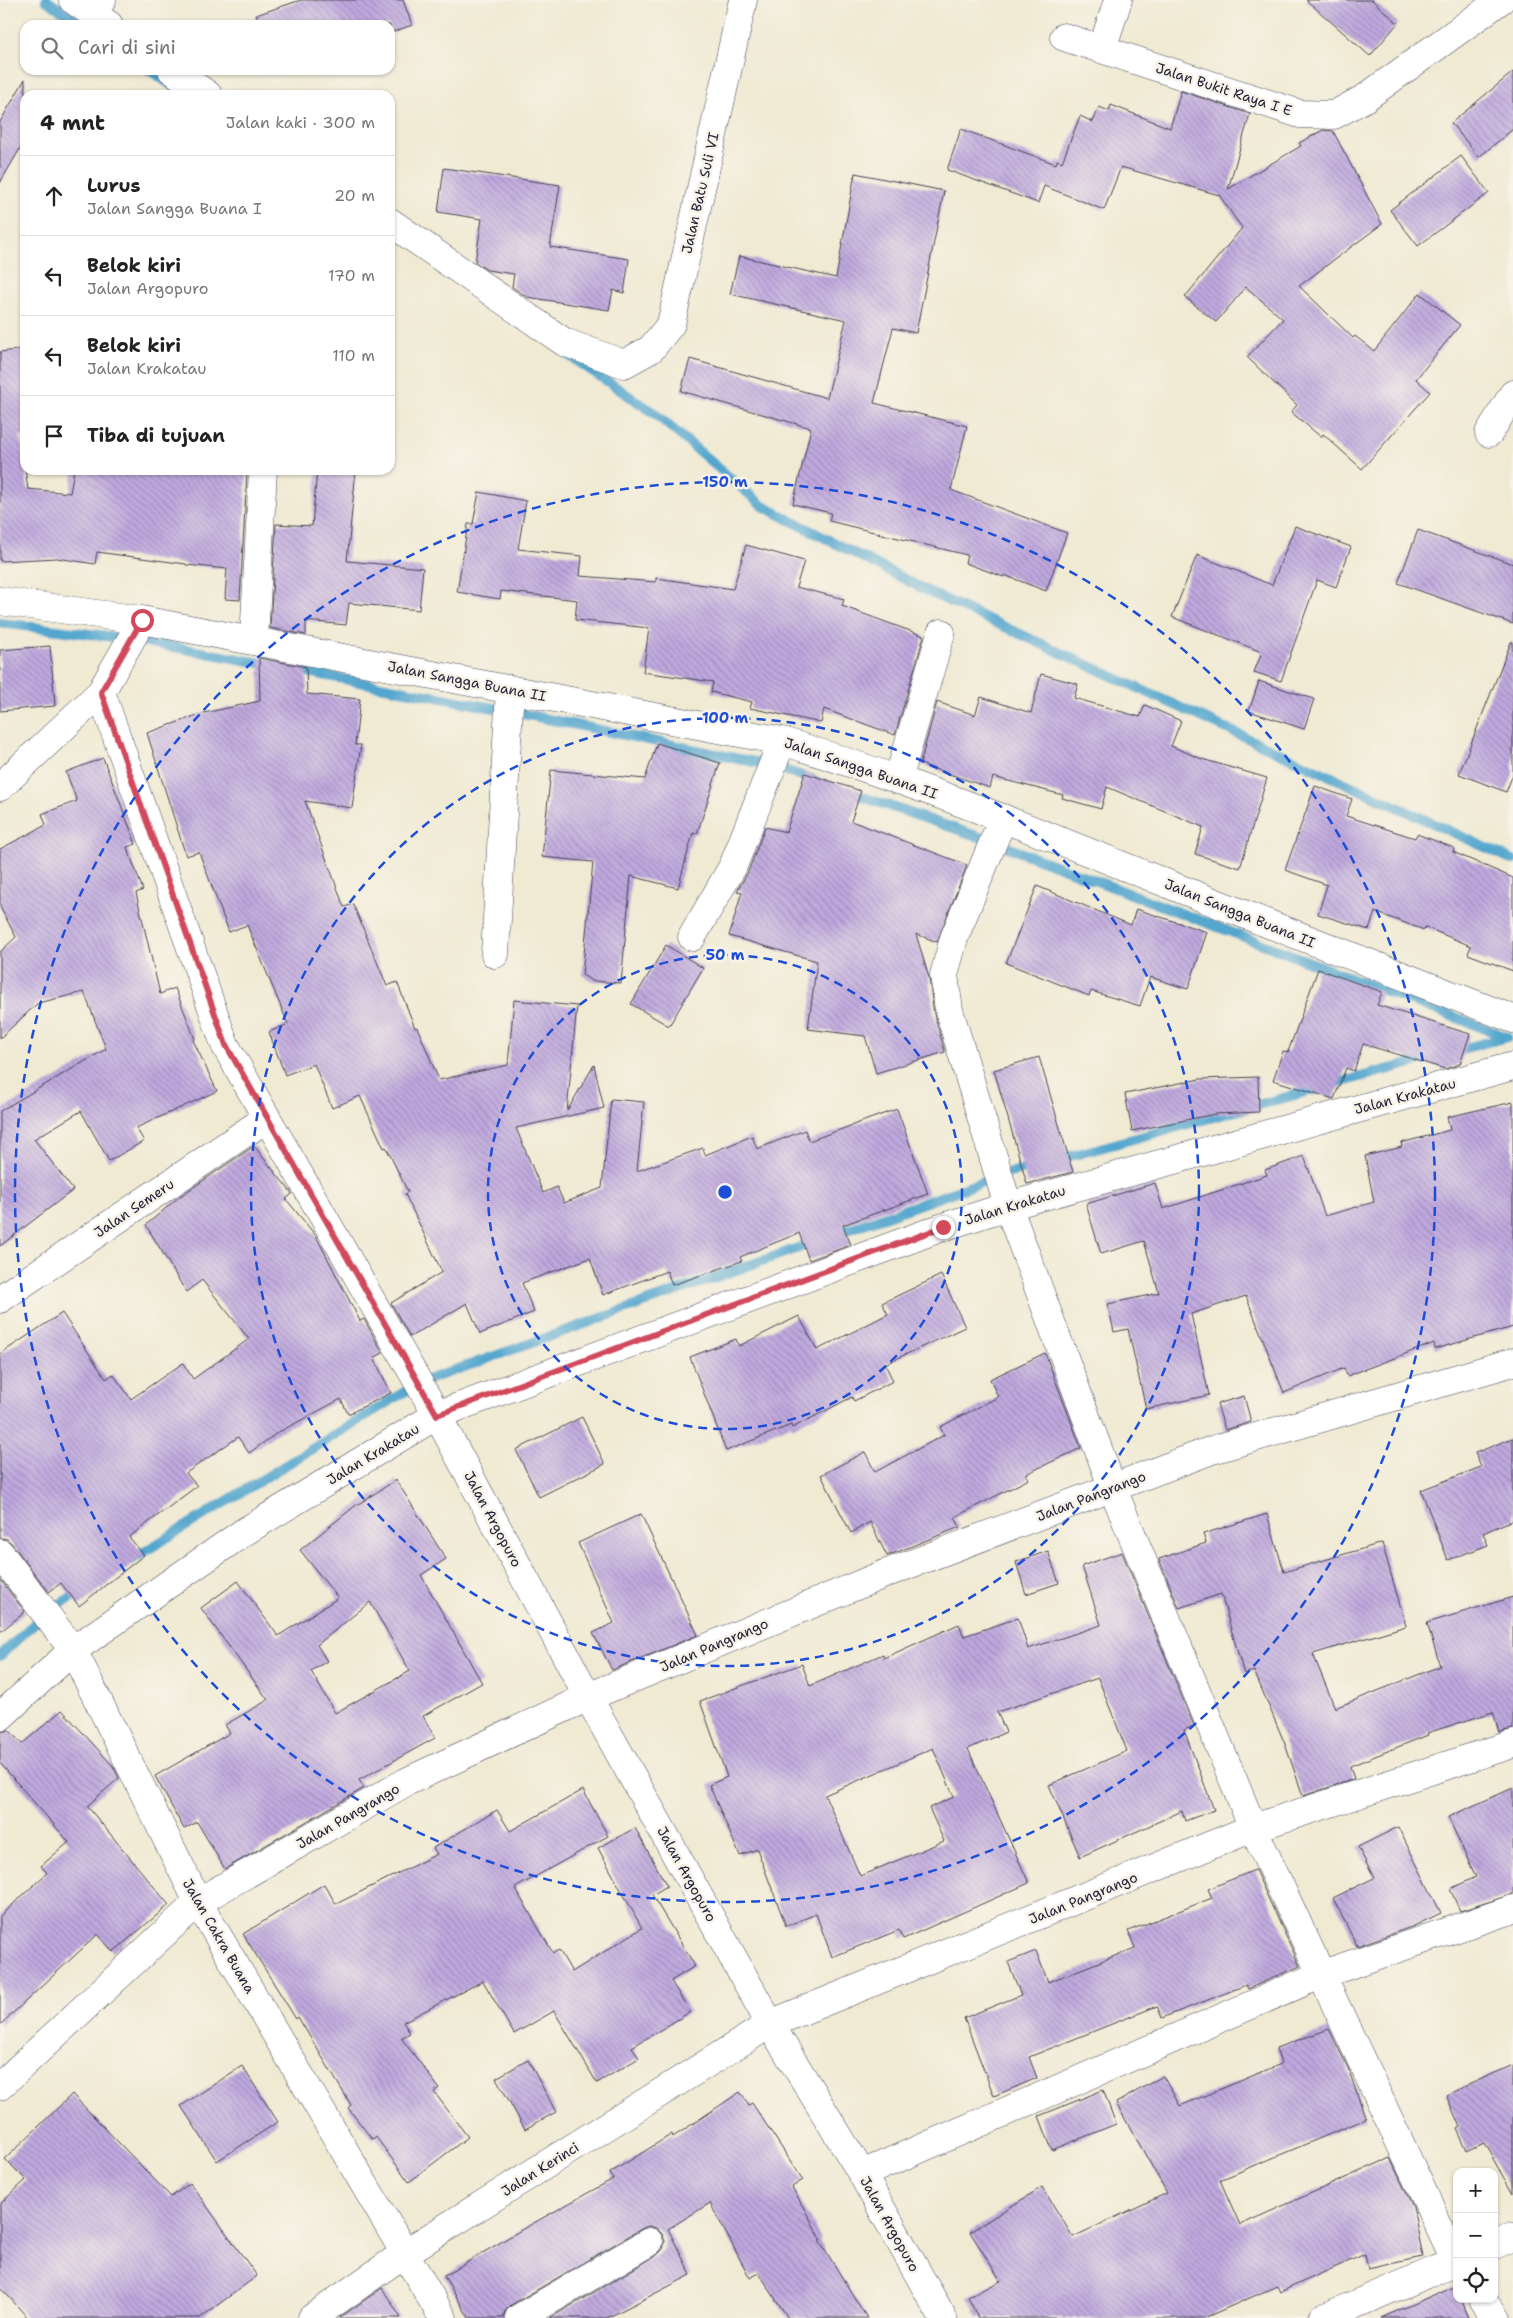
<!DOCTYPE html>
<html lang="id">
<head>
<meta charset="utf-8">
<style>
  body { margin:0; font-family:"Shantell Sans",sans-serif; background:#f2f2f2; color:#222 }
  .controls { position:absolute; right:15px; bottom:15px; display:grid; overflow:hidden; border-radius:10px; box-shadow:0 1px 4px #0004 }
  .controls button { width:45px; height:45px; display:grid; place-items:center; padding:0; border:0; border-bottom:1px solid #e0e0e0; background:#fff; color:#222; font:25px sans-serif }
  .stop { position:absolute; width:15px; height:15px; margin:-11px; border:4px solid #d1495b; border-radius:50%; background:#fff }
  .stop.end { background:#d1495b; border-color:#fff; box-shadow:0 1px 5px #0008 }
  .list { margin:0; padding:0; list-style:none }
  h2 { display:flex; justify-content:space-between; align-items:center; height:65px; margin:0; padding:0 20px; font-size:21px }
  h2 small { font-size:16px; font-weight:400; color:#767676 }
  .list li { display:grid; grid-template-columns:32px 1fr auto; gap:15px; align-items:center; box-sizing:border-box; height:80px; padding:0 20px; border-top:1px solid #e0e0e0 }
  .list b { display:block; font-size:19px; white-space:nowrap }
  .list p { margin:0; font-size:16px; white-space:nowrap; color:#767676 }
  .list em { font-size:16px; font-style:normal; color:#767676 }
  .icon { flex:none; width:28px; height:28px; fill:none; stroke:currentColor; stroke-width:2; stroke-linecap:round; stroke-linejoin:round }
  .map { position:relative; flex:none; width:1513px; height:2318px; overflow:hidden }
  .search { position:absolute; background:#fff; box-shadow:0 1px 4px #0004; left:20px; top:20px; width:375px; height:55px; display:flex; align-items:center; gap:12px; box-sizing:border-box; padding:0 18px; border-radius:15px; color:#767676; font-size:19px }
  .panel { position:absolute; background:#fff; box-shadow:0 1px 4px #0004; left:20px; top:90px; width:375px; height:385px; border-radius:15px }
  .map>svg:first-child { display:block }
  .lines { fill:none; stroke-linecap:round; stroke-linejoin:round }
  .stream { stroke:#53a6ce; stroke-width:10 }
  .building { fill:url(#building-back-hatch); fill-rule:evenodd }
  .minor-casing { stroke:#414052; stroke-width:29 }
  .minor { stroke:#fff; stroke-width:28 }
  .route { stroke:#d1495b; stroke-width:6 }
  .ring { fill:none; stroke:#1d4ed8; stroke-width:2.5; stroke-dasharray:9 6 }
  .labels { text-anchor:middle; dominant-baseline:central; stroke-width:5; stroke-linejoin:round; paint-order:stroke }
  .street-label { font-size:14px; fill:#22223b; stroke:#f7f3e8 }
  .centre { fill:#1d4ed8; stroke:#f7f3e8; stroke-width:2.5 }
  .ring-label { font-size:15px; text-anchor:middle; font-weight:bold; fill:#1d4ed8; stroke:#f7f3e8; stroke-width:5; stroke-linejoin:round; paint-order:stroke }
</style>
</head>
<body>
<div class="map">
<svg width="1513" height="2318" viewBox="0 0 1513 2318">
  <defs>
    <pattern id="building-back-hatch" width="6" height="6" patternUnits="userSpaceOnUse" patternTransform="scale(1.25)"><rect width="6" height="6" fill="#c0a9df"/><path d="M-1 5l2 2M0 0l6 6M5-1l2 2" fill="none" stroke="#9c89b6"/></pattern>
  </defs>
  <rect width="100%" height="100%" fill="#f7f3e8"/>
  <filter id="ink" filterUnits="userSpaceOnUse"><feTurbulence type="fractalNoise" baseFrequency=".02" numOctaves="2"/><feDisplacementMap in="SourceGraphic" scale="10" xChannelSelector="R" yChannelSelector="G"/><feConvolveMatrix kernelMatrix="1 2 1 2 8 2 1 2 1" color-interpolation-filters="sRGB"/></filter>
  <filter id="wash" filterUnits="userSpaceOnUse"><feTurbulence type="fractalNoise" baseFrequency=".0096" numOctaves="4" result="noise"/><feDisplacementMap in="SourceGraphic" scale="20" xChannelSelector="R" yChannelSelector="G"/><feGaussianBlur stdDeviation="1.12" result="paint"/><feColorMatrix in="noise" values="0 0 0 0 0 0 0 0 0 0 0 0 0 0 0 0 0 1.4 0 .05"/><feComposite in="paint" operator="in"/></filter>
  <g filter="url(#wash)">
    <rect width="100%" height="100%" fill="#f0ead3"/>
    <g class="lines">
      <path class="stream" d="M 46,0 L 83,25
        M 149,70 L 173,86
        M 567,354 L 654,413 L 763,506 L 933,594 L 1513,860
        M 0,623 L 131,639 L 271,665
        M 292,669 L 509,711 L 773,766 L 816,781
        M 848,792 L 994,842 L 1507,1037
        M 1454,1051 L 1507,1037
        M 1056,1160 L 1430,1058
        M 833,1235 L 999,1176 L 1035,1166
        M 131,1560 L 419,1383 L 815,1242
        M 0,1656 L 45,1613 L 83,1590"/>
    </g>
    <g id="blocks">
      <path class="building" d="M 301,0 L 403,0 L 412,25 L 390,33 L 390,25 L 260,25 L 256,15 Z
        M 1306,0 L 1372,0 L 1398,23 L 1370,56 Z
        M 1513,72 L 1513,129 L 1479,157 L 1451,123 Z
        M 25,79 L 25,140 L 0,183 L 0,122 Z
        M 1181,91 L 1250,114 L 1228,189 L 1301,146 L 1299,143 L 1323,130 L 1333,131 L 1382,224 L 1299,286 L 1353,338 L 1355,336 L 1374,351 L 1420,293 L 1460,325 L 1416,379 L 1430,392 L 1362,469 L 1323,434 L 1321,437 L 1291,412 L 1297,405 L 1247,357 L 1283,319 L 1246,287 L 1216,322 L 1185,297 L 1242,228 L 1219,195 L 1121,167 L 1104,210 L 1044,186 L 1038,203 L 947,170 L 961,129 L 1056,164 L 1057,160 L 1062,162 L 1080,116 L 1093,122 L 1099,107 L 1109,111 L 1111,105 L 1170,128 Z
        M 1461,156 L 1489,193 L 1418,246 L 1390,210 Z
        M 444,168 L 560,185 L 550,247 L 629,259 L 624,293 L 613,290 L 609,310 L 527,297 L 512,287 L 514,274 L 487,270 L 475,262 L 482,219 L 438,212 Z
        M 855,173 L 944,191 L 916,333 L 893,328 L 874,403 L 967,426 L 951,490 L 1067,533 L 1046,591 L 1004,575 L 1004,577 L 965,563 L 967,555 L 829,521 L 831,513 L 793,504 L 811,428 L 681,391 L 690,359 L 827,398 L 846,320 L 730,294 L 739,256 L 836,278 Z
        M 25,349 L 25,436 L 20,436 L 28,489 L 70,493 L 74,470 L 247,471 L 240,600 L 225,599 L 227,569 L 186,565 L 186,564 L 97,552 L 95,564 L 57,558 L 0,561 L 0,352 Z
        M 317,470 L 356,470 L 347,561 L 423,568 L 419,610 L 349,603 L 346,625 L 306,621 L 306,635 L 270,628 L 276,524 L 312,526 Z
        M 479,492 L 526,501 L 518,549 L 582,556 L 580,576 L 656,582 L 656,578 L 733,589 L 746,545 L 804,561 L 796,587 L 844,599 L 842,606 L 924,636 L 895,735 L 824,709 L 821,723 L 750,708 L 752,702 L 711,692 L 713,682 L 643,672 L 649,628 L 575,620 L 577,600 L 501,591 L 500,599 L 457,592 L 468,524 L 473,524 Z
        M 1295,526 L 1351,547 L 1336,587 L 1317,580 L 1281,681 L 1254,672 L 1262,652 L 1172,617 L 1197,555 L 1272,585 Z
        M 1418,530 L 1513,564 L 1513,624 L 1398,583 Z
        M 1511,642 L 1513,642 L 1513,774 L 1506,792 L 1459,774 Z
        M 50,646 L 55,706 L 0,711 L 0,650 Z
        M 259,658 L 306,667 L 307,694 L 360,699 L 355,745 L 361,745 L 352,808 L 305,801 L 344,907 L 353,904 L 387,986 L 397,982 L 415,1028 L 417,1027 L 439,1080 L 508,1065 L 514,1000 L 577,1006 L 567,1111 L 594,1065 L 604,1108 L 516,1128 L 543,1193 L 557,1187 L 564,1203 L 602,1188 L 611,1099 L 644,1102 L 637,1171 L 703,1148 L 705,1155 L 752,1136 L 757,1149 L 805,1130 L 809,1141 L 897,1109 L 928,1194 L 843,1225 L 851,1245 L 809,1260 L 799,1233 L 740,1257 L 742,1261 L 672,1285 L 667,1271 L 603,1295 L 590,1258 L 522,1283 L 534,1312 L 480,1334 L 467,1303 L 410,1337 L 391,1303 L 442,1272 L 405,1194 L 408,1192 L 386,1147 L 384,1148 L 360,1096 L 332,1108 L 314,1064 L 285,1075 L 269,1032 L 288,1024 L 247,925 L 229,932 L 199,852 L 186,856 L 147,733 L 204,713 L 260,701 Z
        M 1041,674 L 1078,684 L 1074,698 L 1140,717 L 1145,705 L 1181,721 L 1171,746 L 1202,759 L 1267,778 L 1240,868 L 1195,854 L 1203,827 L 1107,787 L 1101,809 L 1062,798 L 1063,795 L 993,777 L 990,788 L 920,764 L 937,702 L 975,715 L 981,697 L 1031,713 Z
        M 1259,681 L 1314,699 L 1304,729 L 1249,711 Z
        M 657,743 L 720,763 L 697,834 L 693,833 L 678,888 L 631,876 L 621,983 L 592,981 L 582,975 L 593,862 L 542,857 L 551,770 L 645,779 Z
        M 103,758 L 136,844 L 127,847 L 143,890 L 136,893 L 160,994 L 175,988 L 195,1039 L 193,1040 L 217,1091 L 136,1128 L 144,1141 L 109,1161 L 81,1111 L 34,1139 L 73,1190 L 0,1246 L 0,1111 L 106,1049 L 84,992 L 38,1003 L 0,1038 L 0,952 L 16,937 L 0,907 L 0,849 L 46,825 L 42,814 L 77,801 L 66,772 Z
        M 805,773 L 861,791 L 851,821 L 967,865 L 937,942 L 916,934 L 929,978 L 934,1014 L 945,1052 L 876,1073 L 865,1036 L 808,1029 L 817,961 L 729,936 L 742,892 L 737,891 L 748,872 L 765,827 L 786,832 Z
        M 1315,786 L 1352,799 L 1346,816 L 1415,838 L 1417,834 L 1454,848 L 1453,852 L 1513,878 L 1513,971 L 1468,954 L 1471,946 L 1425,927 L 1424,930 L 1375,912 L 1369,930 L 1318,914 L 1327,885 L 1285,870 Z
        M 1037,886 L 1131,925 L 1136,909 L 1207,932 L 1188,989 L 1150,977 L 1140,1006 L 1091,991 L 1089,996 L 1006,963 Z
        M 666,945 L 703,968 L 669,1026 L 631,1004 Z
        M 1318,969 L 1382,992 L 1377,1005 L 1470,1034 L 1460,1064 L 1445,1069 L 1363,1044 L 1354,1071 L 1346,1068 L 1334,1099 L 1273,1080 L 1283,1051 L 1288,1052 Z
        M 1039,1057 L 1073,1172 L 1027,1184 L 994,1070 Z
        M 1258,1077 L 1259,1112 L 1215,1114 L 1132,1131 L 1125,1094 L 1200,1079 Z
        M 1513,1102 L 1513,1327 L 1435,1349 L 1434,1343 L 1347,1376 L 1344,1368 L 1284,1393 L 1246,1296 L 1191,1314 L 1209,1395 L 1146,1409 L 1128,1329 L 1114,1332 L 1108,1304 L 1159,1293 L 1144,1241 L 1101,1254 L 1086,1204 L 1155,1183 L 1163,1209 L 1267,1175 L 1265,1170 L 1304,1156 L 1325,1216 L 1374,1202 L 1365,1156 L 1402,1147 L 1401,1143 L 1450,1130 L 1447,1117 Z
        M 254,1146 L 291,1192 L 292,1194 L 286,1199 L 316,1236 L 360,1321 L 364,1319 L 383,1353 L 374,1358 L 391,1393 L 348,1414 L 341,1399 L 277,1433 L 249,1453 L 238,1437 L 186,1473 L 197,1486 L 129,1537 L 144,1555 L 79,1606 L 61,1583 L 49,1592 L 12,1544 L 7,1539 L 0,1538 L 0,1354 L 62,1313 L 106,1379 L 113,1374 L 131,1399 L 183,1363 L 193,1379 L 249,1339 L 202,1280 L 186,1292 L 146,1225 L 179,1197 Z
        M 941,1275 L 965,1327 L 885,1364 L 893,1381 L 854,1401 L 852,1397 L 792,1428 L 791,1425 L 726,1451 L 690,1357 L 736,1339 L 739,1346 L 799,1316 L 817,1350 L 888,1314 L 882,1303 Z
        M 1045,1353 L 1081,1448 L 1026,1474 L 1029,1479 L 955,1517 L 960,1527 L 887,1556 L 870,1522 L 851,1533 L 821,1475 L 865,1452 L 875,1472 L 944,1435 L 940,1427 L 998,1397 L 990,1379 Z
        M 1244,1396 L 1251,1422 L 1225,1430 L 1217,1404 Z
        M 582,1417 L 605,1464 L 539,1497 L 516,1450 Z
        M 1513,1438 L 1513,1520 L 1483,1533 L 1488,1545 L 1448,1560 L 1421,1490 L 1481,1467 L 1475,1453 Z
        M 396,1480 L 446,1559 L 421,1575 L 482,1683 L 423,1716 L 435,1738 L 359,1780 L 364,1788 L 225,1869 L 197,1822 L 184,1829 L 155,1776 L 230,1733 L 225,1725 L 268,1700 L 201,1608 L 238,1581 L 278,1636 L 338,1598 L 300,1550 L 355,1506 ZM 370,1602 L 410,1671 L 335,1713 L 311,1671 L 327,1661 L 317,1645 Z
        M 641,1514 L 698,1635 L 612,1670 L 593,1633 L 614,1623 L 578,1543 Z
        M 1267,1514 L 1284,1572 L 1382,1543 L 1406,1626 L 1313,1654 L 1335,1708 L 1440,1666 L 1427,1623 L 1513,1597 L 1513,1729 L 1499,1732 L 1493,1712 L 1427,1733 L 1428,1735 L 1350,1766 L 1354,1779 L 1303,1796 L 1285,1744 L 1254,1671 L 1244,1674 L 1221,1594 L 1179,1608 L 1159,1559 L 1206,1543 L 1203,1534 Z
        M 1048,1551 L 1059,1583 L 1026,1594 L 1016,1562 Z
        M 1122,1552 L 1194,1726 L 1184,1730 L 1214,1810 L 1185,1821 L 1182,1811 L 1080,1857 L 1049,1785 L 1127,1751 L 1098,1678 L 997,1712 L 1006,1732 L 968,1749 L 1029,1883 L 903,1939 L 899,1930 L 832,1957 L 816,1914 L 786,1926 L 757,1849 L 740,1856 L 709,1785 L 727,1777 L 700,1701 L 802,1664 L 810,1686 L 883,1654 L 884,1658 L 959,1624 L 964,1636 L 1018,1618 L 1028,1649 L 1101,1625 L 1082,1566 ZM 933,1748 L 954,1797 L 929,1808 L 944,1841 L 860,1876 L 825,1795 Z
        M 0,1579 L 25,1612 L 0,1632 Z
        M 62,1710 L 113,1766 L 119,1778 L 87,1806 L 169,1905 L 113,1952 L 98,1934 L 0,2025 L 0,1916 L 47,1873 L 41,1866 L 69,1842 L 0,1763 L 0,1732 L 9,1730 L 22,1744 Z
        M 1513,1788 L 1513,1894 L 1460,1911 L 1450,1889 L 1476,1877 L 1448,1817 Z
        M 583,1790 L 608,1836 L 515,1888 L 553,1953 L 559,1950 L 572,1972 L 642,1928 L 598,1848 L 635,1828 L 667,1886 L 652,1895 L 695,1966 L 671,1981 L 690,2012 L 632,2047 L 639,2058 L 597,2083 L 554,2011 L 514,2034 L 483,1981 L 403,2022 L 410,2033 L 401,2038 L 439,2088 L 434,2092 L 468,2137 L 409,2182 L 376,2137 L 372,2139 L 348,2108 L 351,2105 L 298,2017 L 296,2019 L 243,1934 L 324,1884 L 336,1904 L 437,1854 L 433,1848 L 497,1810 L 510,1831 Z
        M 1398,1827 L 1441,1913 L 1414,1926 L 1357,1946 L 1333,1898 L 1374,1878 L 1358,1847 Z
        M 1255,1870 L 1300,1966 L 1248,1989 L 1246,1985 L 1162,2018 L 1157,2006 L 1029,2057 L 1037,2078 L 994,2096 L 964,2018 L 1021,1995 L 1008,1962 L 1036,1951 L 1048,1982 L 1135,1948 L 1128,1931 L 1212,1898 L 1208,1889 Z
        M 1329,2029 L 1348,2068 L 1366,2119 L 1220,2180 L 1240,2225 L 1390,2158 L 1413,2207 L 1423,2257 L 1368,2269 L 1365,2254 L 1280,2292 L 1277,2286 L 1204,2318 L 978,2318 L 968,2297 L 1001,2281 L 970,2232 L 1042,2187 L 1073,2237 L 1167,2193 L 1116,2103 L 1163,2076 L 1180,2106 L 1281,2064 L 1276,2048 Z
        M 528,2060 L 556,2112 L 525,2129 L 496,2078 Z
        M 1513,2065 L 1513,2194 L 1484,2143 L 1467,2151 L 1457,2129 L 1460,2127 L 1446,2095 Z
        M 242,2066 L 278,2122 L 217,2161 L 181,2106 Z
        M 1103,2090 L 1116,2124 L 1052,2150 L 1039,2116 Z
        M 740,2092 L 749,2105 L 752,2103 L 803,2180 L 792,2187 L 821,2239 L 819,2240 L 867,2318 L 788,2318 L 759,2273 L 750,2278 L 710,2203 L 668,2229 L 691,2275 L 607,2318 L 550,2318 L 657,2255 L 663,2249 L 665,2241 L 662,2234 L 656,2228 L 648,2226 L 641,2229 L 511,2305 L 505,2311 L 503,2318 L 469,2318 L 444,2276 L 521,2230 L 613,2179 L 610,2173 L 672,2134 L 673,2137 Z
        M 72,2094 L 171,2197 L 190,2183 L 257,2276 L 200,2318 L 28,2318 L 0,2287 L 0,2204 L 26,2180 L 5,2159 Z
        M 1454,2286 L 1457,2299 L 1460,2299 L 1468,2318 L 1381,2318 Z
        M 382,2288 L 401,2318 L 339,2318 Z"/>
    </g>
  </g>
  <g filter="url(#ink)">
    <use href="#blocks" fill-opacity="0" stroke="#414052" stroke-width="1"/>
    <g class="lines">
      <g class="minor-casing">
        <path id="minor" d="M 73,0 L 86,9 L 102,0
          M 86,9 L 109,25
          M 1064,37 L 1300,114 L 1334,115 L 1365,98 L 1501,0
          M 1102,49 L 1118,0
          M 172,70 L 208,95
          M 390,222 L 564,342 L 624,364 L 651,349 L 671,324 L 743,0
          M 1489,433 L 1513,394
          M 0,601 L 142,620 L 782,741 C 915,782 1044,834 1173,886 C 1286,931 1399,975 1513,1019
          M 254,640 L 263,470
          M 101,692 L 225,1045 L 437,1415 L 588,1697 L 770,2024 L 862,2174 L 943,2318
          M 898,780 L 941,633
          M 0,787 L 101,692 L 142,620
          M 1003,818 L 954,938 L 944,975 L 949,1010 L 1008,1206 L 1113,1489 L 1253,1828 L 1457,2265
          M 692,937 L 733,866 L 782,741
          M 495,954 L 510,689
          M 0,1299 L 267,1118
          M 0,1553 L 73,1650 L 198,1902 L 443,2318
          M 0,1717 L 73,1650 L 244,1532 L 437,1415 L 943,1227 L 1008,1206 L 1513,1066
          M 0,2086 L 198,1902 L 406,1782 L 588,1697 L 887,1573 L 1212,1450 L 1513,1362
          M 862,2174 L 1320,1975 L 1513,1909
          M 1494,2245 L 1513,2237
          M 1482,2299 L 1495,2318
          M 312,2318 L 405,2253 L 770,2024 L 1253,1828 L 1513,1744
          M 519,2318 L 649,2242
          M 1323,2318 L 1457,2261"/>
      </g>
      <use href="#minor" class="minor"/>
    </g>
  </g>
  <g class="lines" filter="url(#ink)">
    <path class="route" d="M 142,620 L 101,692 L 226,1045 L 437,1415 L 943,1227"/>
  </g>
  <g class="ring">
    <circle cx="725" cy="1192" r="237"/>
    <circle cx="725" cy="1192" r="474"/>
    <circle cx="725" cy="1192" r="710"/>
  </g>
  <g class="labels">
    <g class="street-label">
      <text transform="translate(1224 89) rotate(18)">Jalan Bukit Raya I E</text>
      <text transform="translate(700 193) rotate(-77)">Jalan Batu Suli VI</text>
      <text transform="translate(467 681) rotate(11)">Jalan Sangga Buana II</text>
      <text transform="translate(861 768) rotate(19)">Jalan Sangga Buana II</text>
      <text transform="translate(1240 913) rotate(22)">Jalan Sangga Buana II</text>
      <text transform="translate(1405 1096) rotate(-15)">Jalan Krakatau</text>
      <text transform="translate(1015 1205) rotate(-17)">Jalan Krakatau</text>
      <text transform="translate(134 1208) rotate(-34)">Jalan Semeru</text>
      <text transform="translate(373 1454) rotate(-31)">Jalan Krakatau</text>
      <text transform="translate(1091 1496) rotate(-21)">Jalan Pangrango</text>
      <text transform="translate(493 1519) rotate(62)">Jalan Argopuro</text>
      <text transform="translate(714 1645) rotate(-23)">Jalan Pangrango</text>
      <text transform="translate(348 1816) rotate(-30)">Jalan Pangrango</text>
      <text transform="translate(687 1874) rotate(61)">Jalan Argopuro</text>
      <text transform="translate(1083 1898) rotate(-22)">Jalan Pangrango</text>
      <text transform="translate(219 1936) rotate(60)">Jalan Cakra Buana</text>
      <text transform="translate(540 2169) rotate(-32)">Jalan Kerinci</text>
      <text transform="translate(890 2224) rotate(61)">Jalan Argopuro</text>
    </g>
  </g>
  <circle cx="725" cy="1192" r="8" class="centre"/>
  <g class="ring-label">
    <text x="725" y="487">150 m</text>
    <text x="725" y="723">100 m</text>
    <text x="725" y="960">50 m</text>
  </g>
</svg>
<div class="controls">
<button>+</button>
<button>−</button>
<button><svg class="icon" aria-label="locate" viewBox="0 0 24 24"><circle cx="12" cy="12" r="6"/><path d="M12 2v4M12 18v4M2 12h4M18 12h4"/></svg></button>
</div>
<div class="stop" style="left:142px;top:620px"></div>
<div class="stop end" style="left:943px;top:1227px"></div>
<div class="search"><svg class="icon" aria-label="search" viewBox="0 0 24 24"><circle cx="10" cy="10" r="6"/><path d="M15 15l6 6"/></svg>Cari di sini</div>
<section class="panel">
<h2>4 mnt<small>Jalan kaki · 300 m</small></h2>
<ul class="list">
<li><svg class="icon" aria-label="ahead" viewBox="0 0 24 24"><path d="M12 20V5M6 11l6-6 6 6"/></svg><div><b>Lurus</b><p>Jalan Sangga Buana I</p></div><em>20 m</em></li>
<li><svg class="icon" aria-label="left" viewBox="0 0 24 24"><path d="M17 20v-9H6M10 6l-5 5 5 5"/></svg><div><b>Belok kiri</b><p>Jalan Argopuro</p></div><em>170 m</em></li>
<li><svg class="icon" aria-label="left" viewBox="0 0 24 24"><path d="M17 20v-9H6M10 6l-5 5 5 5"/></svg><div><b>Belok kiri</b><p>Jalan Krakatau</p></div><em>110 m</em></li>
<li><svg class="icon" aria-label="arrive" viewBox="0 0 24 24"><path d="M6 21V4h12l-3 4 3 4H6"/></svg><div><b>Tiba di tujuan</b></div></li>
</ul>
</section>
</div>
</body>
</html>
